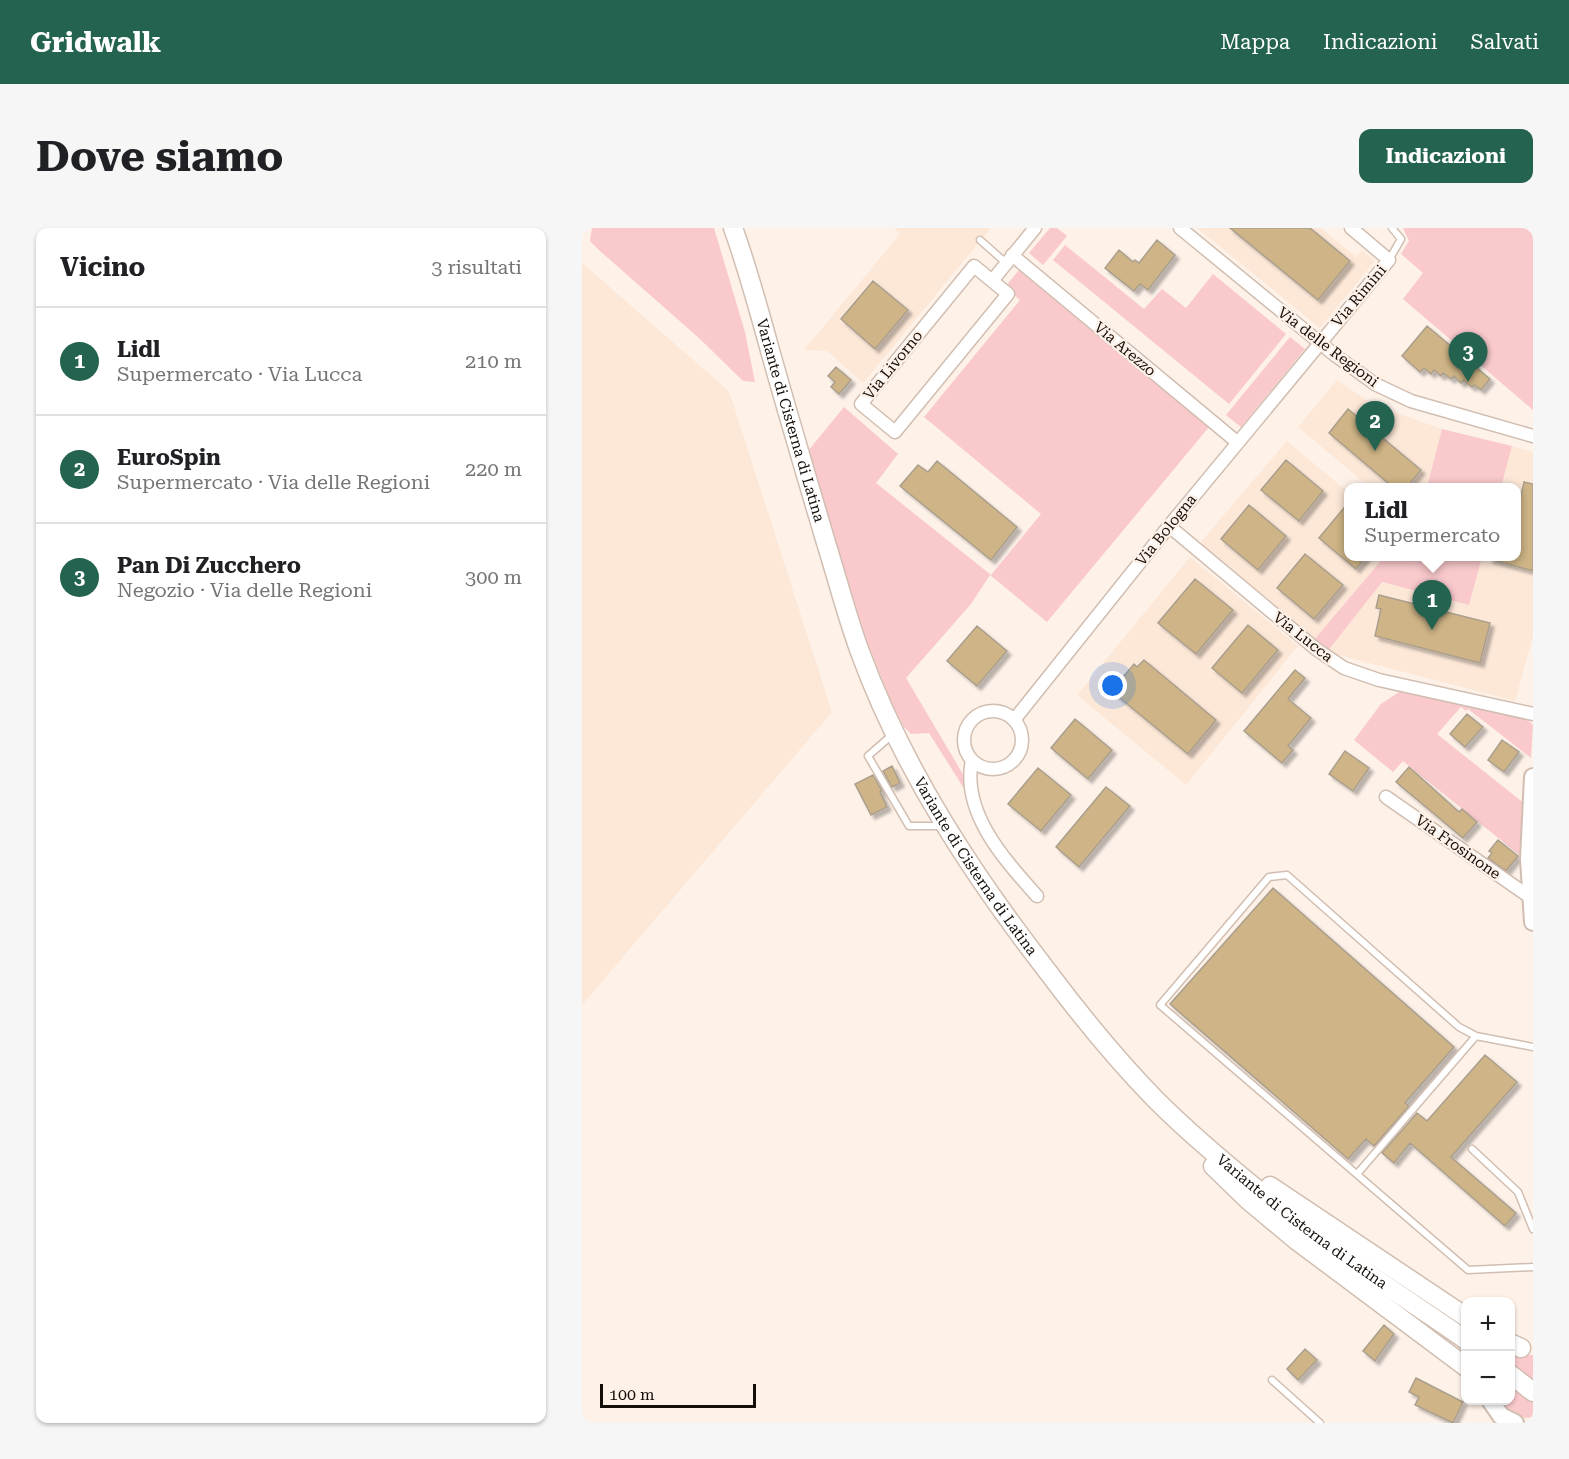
<!DOCTYPE html>
<html lang="it">
<head>
<meta charset="utf-8">
<style>
  body { margin:0; font-family:"Roboto Serif",serif; background:#f6f6f6; color:#202124 }
  .controls { position:absolute; right:18px; bottom:18px; display:grid; overflow:hidden; border-radius:12px; box-shadow:0 2px 4px #0004 }
  .controls button { width:54px; height:54px; display:grid; place-items:center; padding:0; border:0; border-bottom:2px solid #e0e0e0; background:#fff; color:#202124; font:30px sans-serif }
  .scale { position:absolute; left:18px; bottom:15px; width:156px; box-sizing:border-box; padding-left:6px; border:3px solid #140e09; border-top:0; font-size:16px; line-height:21px; white-space:nowrap; color:#140e09; -webkit-text-stroke:4px #fdf1e8; paint-order:stroke }
  .you { position:absolute; left:531px; top:458px; width:21px; height:21px; margin:-15px; border:4px solid #fff; border-radius:50%; background:#1a73e8; box-shadow:0 0 0 9px #1a73e833 }
  .badge { display:grid; place-items:center; width:39px; height:39px; border-radius:50%; background:#24634f; color:#fff; font-size:20px; font-weight:700 }
  .pin { position:absolute; translate:-50% -50px; filter:drop-shadow(0 2px 3px #0008) }
  .pin::after { content:''; position:absolute; top:32px; width:21px; height:18px; background:inherit; clip-path:polygon(0 0,100% 0,50% 100%) }
  .popup { position:absolute; left:762px; top:255px; width:177px; height:78px; box-sizing:border-box; display:grid; place-content:center; border-radius:12px; background:#fff; filter:drop-shadow(0 2px 4px #0005); font-size:20px; white-space:nowrap; color:#757577 }
  .popup b { font-size:22px; color:#202124 }
  .popup::after { content:''; position:absolute; left:50%; top:100%; margin-left:-12px; border:12px solid transparent; border-top-color:#fff }
  .list { margin:0; padding:0; list-style:none }
  h2 { display:flex; justify-content:space-between; align-items:center; height:78px; margin:0; padding:0 24px; font-size:26px }
  h2 small { font-size:20px; font-weight:400; color:#757577 }
  .list li { display:grid; grid-template-columns:39px 1fr auto; gap:18px; align-items:center; box-sizing:border-box; height:108px; padding:0 24px; border-top:2px solid #e0e0e0 }
  .list b { display:block; font-size:22px; white-space:nowrap }
  .list p { margin:0; font-size:20px; white-space:nowrap; color:#757577 }
  .list em { font-size:20px; font-style:normal; color:#757577 }
  .map { position:relative; flex:none; width:951px; height:1195px; overflow:hidden; border-radius:12px }
  header { display:flex; align-items:center; gap:36px; box-sizing:border-box; height:84px; padding:0 30px; background:#24634f; color:#fff }
  header strong { font-size:28px }
  nav { display:flex; gap:33px; margin-inline-start:auto; font-size:21px }
  .intro { display:flex; align-items:center; justify-content:space-between; box-sizing:border-box; height:144px; padding:0 36px }
  h1 { margin:0; font-size:42px }
  .button { padding:15px 27px; border-radius:12px; background:#24634f; color:#fff; font-size:21px; font-weight:700 }
  main { display:flex; gap:36px; padding:0 36px }
  aside { flex:1; background:#fff; border-radius:12px; box-shadow:0 2px 4px #0004 }
  .map>svg:first-child { display:block }
  .built { fill:#fde8d8 }
  .green { fill:#f9c9cc }
  .building { fill:#ceb486; stroke:#aa9f8d; stroke-width:1.5; filter:url(#shadow) }
  .lines { fill:none; stroke-linecap:round; stroke-linejoin:round }
  .service-casing { stroke:#d1beb1; stroke-width:9 }
  .minor-casing { stroke:#d1beb1; stroke-width:15 }
  .secondary-casing { stroke:#d1beb1; stroke-width:20 }
  .primary-casing { stroke:#d1beb1; stroke-width:21 }
  .service { stroke:#fff; stroke-width:6 }
  .minor { stroke:#fff; stroke-width:12 }
  .secondary { stroke:#fff; stroke-width:16 }
  .primary { stroke:#fff; stroke-width:18 }
  .labels { text-anchor:middle; dominant-baseline:central; stroke-width:4.5; stroke-linejoin:round; paint-order:stroke }
  .street-label { font-size:15px; fill:#140e09; stroke:#fdf1e8 }
</style>
</head>
<body>
<header>
<strong>Gridwalk</strong>
<nav><a>Mappa</a><a>Indicazioni</a><a>Salvati</a></nav>
</header>
<div class="intro"><h1>Dove siamo</h1><a class="button">Indicazioni</a></div>
<main>
<aside>
<h2>Vicino<small>3 risultati</small></h2>
<ul class="list">
<li><span class="badge">1</span><div><b>Lidl</b><p>Supermercato · Via Lucca</p></div><em>210 m</em></li>
<li><span class="badge">2</span><div><b>EuroSpin</b><p>Supermercato · Via delle Regioni</p></div><em>220 m</em></li>
<li><span class="badge">3</span><div><b>Pan Di Zucchero</b><p>Negozio · Via delle Regioni</p></div><em>300 m</em></li>
</ul>
</aside>
<div class="map">
<svg width="951" height="1195" viewBox="0 0 951 1195">
  <defs>
    <filter id="shadow"><feDropShadow dx="4" dy="4" stdDeviation="1.5" flood-color="#0004"/></filter>
  </defs>
  <rect width="100%" height="100%" fill="#fdf1e8"/>
  <path class="built" d="M 312,0 L 409,0 L 281,155 L 245,123 L 222,122 L 318,6 Z
    M 615,0 L 739,0 L 774,29 L 780,22 L 793,33 L 738,100 Z
    M 0,35 L 147,163 L 250,484 L 0,777 Z
    M 755,152 L 783,171 L 801,180 L 860,201 L 845,259 L 789,260 L 716,199 Z
    M 705,213 L 766,264 L 766,328 L 802,329 L 732,412 L 618,315 Z
    M 930,218 L 951,224 L 951,408 L 933,473 L 745,424 L 799,354 L 887,377 L 900,329 L 934,328 L 934,260 L 919,259 Z
    M 608,329 L 716,418 L 604,557 L 495,467 Z"/>
  <path class="green" d="M 10,0 L 132,0 L 163,104 L 173,154 L 161,153 L 117,110 L 18,23 L 8,13 Z
    M 468,0 L 475,0 L 485,8 L 461,37 L 447,25 Z
    M 821,0 L 951,0 L 951,182 L 821,71 L 841,45 L 819,26 L 827,13 Z
    M 483,17 L 562,81 L 580,61 L 604,80 L 631,46 L 704,106 L 647,176 L 471,32 Z
    M 437,42 L 627,199 L 465,394 L 408,347 L 389,376 L 324,450 L 382,548 L 383,562 L 347,505 L 329,506 L 321,498 L 311,478 L 273,385 L 226,223 L 262,179 L 316,226 L 294,255 L 409,347 L 459,286 L 342,189 L 438,72 L 423,59 Z
    M 708,109 L 723,121 L 659,199 L 644,187 Z
    M 860,201 L 930,218 L 919,259 L 845,259 Z
    M 802,329 L 900,329 L 887,377 L 800,354 L 745,424 L 732,412 Z
    M 820,462 L 945,491 L 951,497 L 949,530 L 886,481 L 884,483 L 879,479 L 855,506 L 943,576 L 941,630 L 821,533 L 811,544 L 772,512 L 799,476 Z
    M 936,1126 L 951,1127 L 951,1189 C 934,1192 925,1185 915,1173 L 928,1172 L 929,1129 Z"/>
  <path class="building" d="M 648,0 L 728,0 L 768,33 L 736,72 Z
    M 575,12 L 593,27 L 566,62 L 558,56 L 552,63 L 523,40 L 537,22 L 551,34 L 553,32 L 557,35 Z
    M 291,53 L 326,82 L 293,121 L 259,91 Z
    M 845,98 L 908,151 L 899,162 L 892,157 L 890,159 L 881,152 L 879,155 L 872,148 L 869,151 L 861,145 L 859,148 L 852,142 L 849,146 L 842,140 L 838,144 L 820,128 Z
    M 254,139 L 269,152 L 257,166 L 249,159 L 253,154 L 246,148 Z
    M 766,181 L 839,242 L 824,260 L 812,260 L 747,205 Z
    M 704,232 L 741,263 L 717,293 L 679,262 Z
    M 355,233 L 435,299 L 409,332 L 318,258 L 336,237 L 346,244 Z
    M 942,254 L 951,256 L 951,343 L 907,331 L 908,328 L 934,328 L 934,272 L 938,273 Z
    M 766,275 L 766,328 L 785,328 L 774,341 L 737,310 Z
    M 667,277 L 704,308 L 676,342 L 639,311 Z
    M 723,326 L 761,357 L 732,391 L 695,360 Z
    M 613,351 L 651,382 L 614,426 L 576,395 Z
    M 797,367 L 908,395 L 898,435 L 793,408 L 799,381 L 794,380 Z
    M 666,397 L 696,422 L 660,465 L 630,440 Z
    M 395,398 L 425,423 L 395,458 L 365,433 Z
    M 562,432 L 634,492 L 606,526 L 533,466 L 539,458 L 536,455 L 552,436 L 555,439 Z
    M 713,442 L 723,450 L 706,471 L 729,490 L 706,518 L 711,522 L 700,535 L 662,503 Z
    M 885,486 L 901,499 L 883,519 L 868,506 Z
    M 493,491 L 530,522 L 506,551 L 469,520 Z
    M 920,512 L 937,524 L 922,544 L 906,532 Z
    M 763,523 L 787,540 L 771,563 L 747,546 Z
    M 310,538 L 318,555 L 310,559 L 301,543 Z
    M 827,539 L 877,584 L 880,581 L 895,594 L 881,610 L 814,554 Z
    M 456,540 L 489,567 L 459,603 L 426,576 Z
    M 291,547 L 300,563 L 298,564 L 305,579 L 289,587 L 273,556 Z
    M 524,559 L 548,578 L 497,639 L 474,619 Z
    M 916,612 L 936,628 L 924,643 L 906,630 L 910,625 L 907,623 Z
    M 691,660 L 872,819 L 823,875 L 827,878 L 792,918 L 784,911 L 766,931 L 588,776 Z
    M 903,827 L 935,854 L 869,929 L 934,985 L 923,998 L 828,915 L 812,935 L 800,925 L 835,885 L 845,893 Z
    M 802,1097 L 812,1106 L 793,1133 L 781,1123 Z
    M 723,1121 L 735,1132 L 716,1152 L 705,1141 Z
    M 834,1150 L 881,1174 L 871,1195 L 833,1177 L 837,1169 L 827,1164 Z"/>
  <g class="lines">
    <g class="service-casing">
      <path id="service" d="M 398,12 L 424,35
        M 807,32 L 819,11 L 810,0
        M 310,507 L 286,528 L 327,598 L 360,598
        M 951,819 L 894,808 L 877,799 L 705,647 L 687,649 L 578,777 L 886,1042 L 951,1039
        M 890,921 L 936,964 L 951,1001
        M 775,946 L 894,808
        M 690,1152 L 738,1195"/>
    </g>
    <g class="minor-casing">
      <path id="minor" d="M 598,0 L 754,128 L 793,156 L 829,173 L 951,208
        M 430,27 L 655,214
        M 392,38 L 426,66 L 313,204 L 279,176 Z
        M 410,53 L 453,0
        M 587,298 L 734,421 L 762,440 L 797,452 L 951,486
        M382 512a29 29 0 1 1 58 0a29 29 0 1 1-58 0Z
        M 432,492 L 587,298 L 807,32 L 769,0
        M 390,532 C 379,585 423,632 455,668
        M 804,569 L 948,669"/>
    </g>
    <g class="secondary-casing">
      <path id="secondary" d="M 951,549 L 947,631 L 951,694
        M 908,1172 L 919,1188 L 933,1195"/>
    </g>
    <g class="primary-casing">
      <g id="primary">
        <path id="s1" d="M 151,0 C 166,41 177,83 189,126 C 207,190 226,254 245,318 C 256,353 265,389 278,424 C 321,541 390,646 466,744 C 499,788 535,832 573,871 C 607,905 645,937 682,967 C 745,1020 816,1065 884,1112"/>
        <path d="M 631,938 L 666,972 L 714,1012 L 884,1139"/>
        <path d="M 688,958 L 884,1089"/>
        <path d="M 928,1115 L 939,1120"/>
        <path d="M 928,1146 L 951,1164"/>
      </g>
    </g>
    <use href="#service" class="service"/>
    <use href="#minor" class="minor"/>
    <use href="#secondary" class="secondary"/>
    <use href="#primary" class="primary"/>
  </g>
  <g class="labels">
    <g class="street-label">
      <text transform="translate(777 68) rotate(-50)">Via Rimini</text>
      <text transform="translate(746 119) rotate(37)">Via delle Regioni</text>
      <text transform="translate(543 121) rotate(40)">Via Arezzo</text>
      <text transform="translate(311 137) rotate(-51)">Via Livorno</text>
      <text stroke="none"><textPath href="#s1" startOffset="201">Variante di Cisterna di Latina</textPath></text>
      <text transform="translate(584 302) rotate(-51)">Via Bologna</text>
      <text transform="translate(721 409) rotate(38)">Via Lucca</text>
      <text transform="translate(876 619) rotate(35)">Via Frosinone</text>
      <text stroke="none"><textPath href="#s1" startOffset="687">Variante di Cisterna di Latina</textPath></text>
      <text stroke="none"><textPath href="#s1" startOffset="1173">Variante di Cisterna di Latina</textPath></text>
    </g>
  </g>
</svg>
<div class="controls">
<button>+</button>
<button>−</button>
</div>
<div class="scale">100 m</div>
<div class="you"></div>
<div class="pin badge" style="left:850px;top:402px">1</div>
<div class="popup"><b>Lidl</b>Supermercato</div>
<div class="pin badge" style="left:793px;top:223px">2</div>
<div class="pin badge" style="left:886px;top:154px">3</div>
</div>
</main>
</body>
</html>
